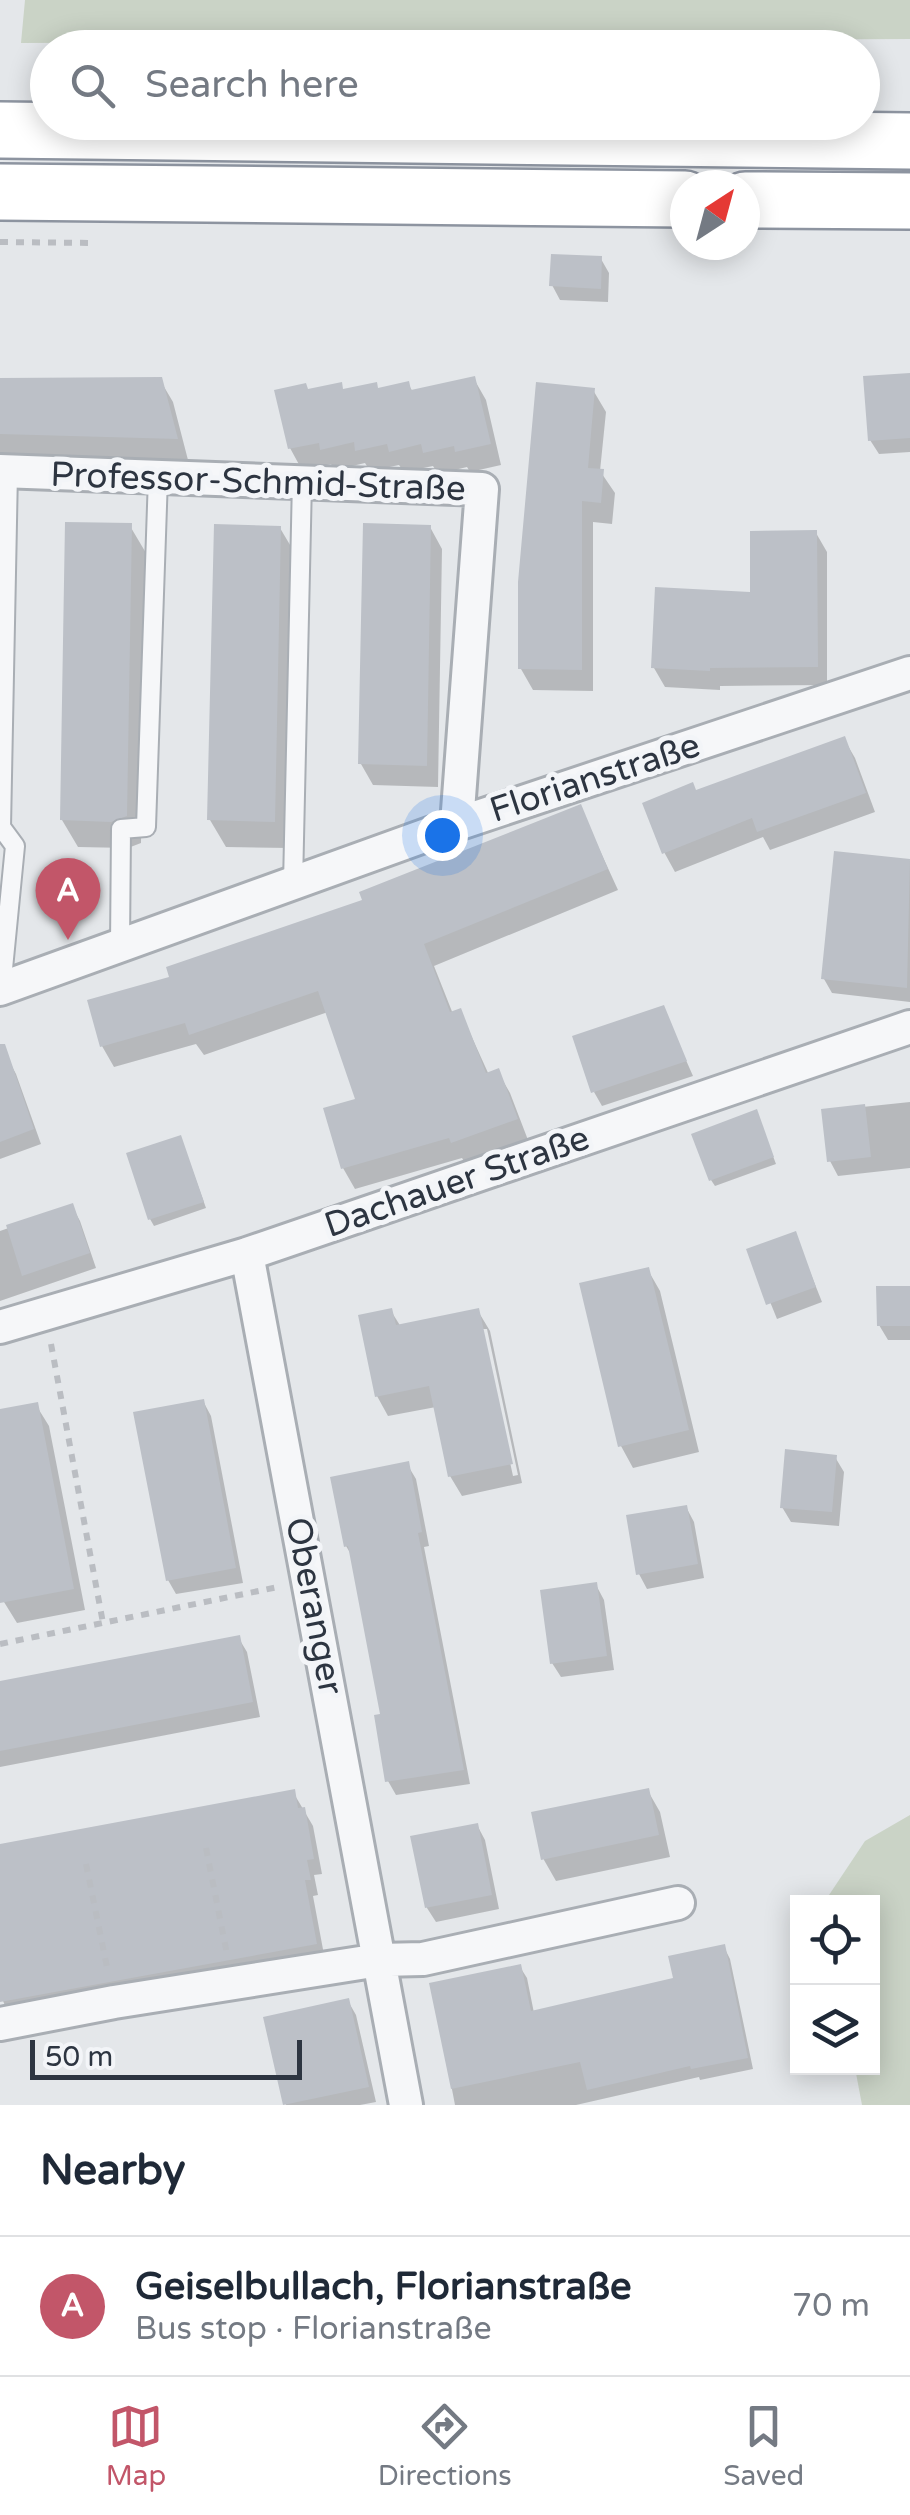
<!DOCTYPE html>
<html lang="en">
<head>
<meta charset="utf-8">
<style>
  body { margin:0; font-family:"Varela Round",sans-serif; background:#f2f2f3; color:#1f2937 }
  .controls { position:absolute; right:30px; bottom:30px; display:grid; overflow:hidden; border-radius:0px; box-shadow:0 5px 25px #0003 }
  .controls button { width:90px; height:90px; display:grid; place-items:center; padding:0; border:0; border-bottom:2px solid #e0e1e3; background:#fff; color:#1f2937; font:50px sans-serif }
  .compass { position:absolute; left:670px; top:170px; width:90px; height:90px; border-radius:50%; background:#fff; box-shadow:0 5px 25px #0003; rotate:36deg }
  .scale { position:absolute; left:30px; bottom:25px; width:272px; box-sizing:border-box; padding-left:10px; border:5px solid #2d3541; border-top:0; font-size:28px; line-height:35px; white-space:nowrap; color:#2d3541; -webkit-text-stroke:8px #f3f5f8; paint-order:stroke }
  .you { position:absolute; left:442px; top:835px; width:35px; height:35px; margin:-25px; border:8px solid #fff; border-radius:50%; background:#1a73e8; box-shadow:0 0 0 15px #1a73e833 }
  .badge { display:grid; place-items:center; width:65px; height:65px; border-radius:50%; background:#c25669; color:#fff; font-size:32px; font-weight:700 }
  .pin { position:absolute; translate:-50% -82px; filter:drop-shadow(0 2px 5px #0008) }
  .pin::after { content:''; position:absolute; top:52px; width:35px; height:30px; background:inherit; clip-path:polygon(0 0,100% 0,50% 100%) }
  .list { margin:0; padding:0; list-style:none }
  h2 { display:flex; justify-content:space-between; align-items:center; height:130px; margin:0; padding:0 40px; font-size:42px }
  h2 small { font-size:32px; font-weight:400; color:#747a83 }
  .list li { display:grid; grid-template-columns:65px 1fr auto; gap:30px; align-items:center; box-sizing:border-box; height:140px; padding:0 40px; border-top:2px solid #e0e1e3 }
  .list b { display:block; font-size:38px; white-space:nowrap }
  .list p { margin:0; font-size:32px; white-space:nowrap; color:#747a83 }
  .list em { font-size:32px; font-style:normal; color:#747a83 }
  .icon { flex:none; width:55px; height:55px; fill:none; stroke:currentColor; stroke-width:2; stroke-linecap:round; stroke-linejoin:round }
  .map { position:relative; flex:none; width:910px; height:2105px; overflow:hidden }
  .search { position:absolute; background:#fff; box-shadow:0 5px 25px #0003; left:30px; right:30px; top:30px; height:110px; display:flex; align-items:center; gap:25px; box-sizing:border-box; padding:0 35px; border-radius:55px; color:#747a83; font-size:38px }
  .sheet { height:270px; background:#fff }
  nav { display:flex; justify-content:space-around; align-items:center; box-sizing:border-box; height:140px; border-top:2px solid #e0e1e3; background:#fff; font-size:28px; color:#747a83 }
  nav a { display:grid; justify-items:center; gap:5px }
  nav .on { color:#c25669 }
  .map>svg:first-child { display:block }
  .green { fill:#cad3c6 }
  .shadow { fill:#0003; fill-rule:evenodd }
  .building { fill:#bcc0c7 }
  .lines { fill:none; stroke-linecap:round; stroke-linejoin:round }
  .lane-casing { stroke:#a9aeb4; stroke-width:22 }
  .street-casing { stroke:#a9aeb4; stroke-width:38 }
  .highway-casing { stroke:#8d94a0; stroke-width:60 }
  .path { stroke:#babdc2; stroke-width:6; stroke-dasharray:8 8; stroke-linecap:butt }
  .lane { stroke:#f6f7f9; stroke-width:18 }
  .street { stroke:#f6f7f9; stroke-width:32 }
  .highway { stroke:#fff; stroke-width:55 }
  .labels { text-anchor:middle; dominant-baseline:central; stroke-width:10; stroke-linejoin:round; paint-order:stroke }
  .street-label { font-size:35px; fill:#2d3541; stroke:#f3f5f8 }
</style>
</head>
<body>
<div class="map">
<svg width="910" height="2105" viewBox="0 0 910 2105">
  <rect width="100%" height="100%" fill="#e4e7ea"/>
  <path class="green" d="M 25,0 L 910,0 L 910,39 L 21,43 Z
    M 910,1815 L 910,2105 L 862,2105 L 855,2068 L 872,2068 L 872,1902 L 825,1901 L 865,1841 Z"/>
  <path class="shadow" d="M 601,259 L 609,273 L 608,302 L 560,300 L 552,285 Z
    M 910,375 L 910,452 L 879,454 L 870,440 Z
    M 474,379 L 486,400 L 501,465 L 470,472 L 467,467 L 438,474 L 433,466 L 404,472 L 399,465 L 370,471 L 365,463 L 335,470 L 331,464 L 302,470 L 290,448 L 309,391 L 379,390 L 408,384 L 413,392 Z
    M 160,380 L 173,402 L 188,460 L 0,455 L 0,381 Z
    M 593,390 L 606,412 L 600,471 L 615,493 L 612,524 L 593,522 L 593,691 L 533,690 L 521,669 Z
    M 130,526 L 146,553 L 141,843 L 128,848 L 78,847 L 62,820 Z
    M 430,527 L 442,549 L 438,787 L 373,785 L 361,764 Z
    M 280,528 L 296,555 L 289,848 L 226,847 L 210,820 Z
    M 816,533 L 827,552 L 827,685 L 720,686 L 720,690 L 665,687 L 654,668 L 753,595 Z
    M 844,739 L 855,758 L 875,812 L 770,850 L 763,837 L 675,872 L 664,852 L 696,792 Z
    M 580,807 L 618,890 L 434,966 L 453,1014 L 460,1011 L 489,1075 L 498,1072 L 510,1093 L 528,1140 L 465,1163 L 462,1158 L 355,1189 L 343,1168 L 358,1100 L 328,1012 L 204,1055 L 196,1044 L 114,1067 L 102,1046 L 90,1002 L 172,978 L 365,901 Z
    M 836,854 L 910,861 L 910,1002 L 832,993 L 824,979 Z
    M 663,1008 L 693,1076 L 602,1106 L 594,1092 Z
    M 8,1059 L 16,1074 L 41,1144 L 0,1159 L 0,1062 Z
    M 910,1102 L 910,1168 L 838,1176 L 830,1161 L 824,1111 Z
    M 759,1119 L 776,1164 L 715,1186 L 711,1180 Z
    M 183,1144 L 206,1208 L 154,1226 L 150,1219 Z
    M 72,1206 L 80,1221 L 96,1268 L 0,1301 L 0,1231 Z
    M 795,1234 L 822,1302 L 777,1319 L 749,1250 Z
    M 648,1270 L 660,1291 L 699,1452 L 633,1468 L 621,1446 Z
    M 910,1289 L 910,1340 L 888,1340 L 879,1325 Z
    M 391,1311 L 401,1327 L 478,1311 L 490,1331 L 522,1483 L 462,1496 L 450,1476 L 436,1407 L 388,1416 L 377,1396 ZM 481,1329 L 487,1329 L 518,1475 L 513,1476 Z
    M 203,1401 L 211,1416 L 243,1583 L 176,1594 L 168,1580 Z
    M 36,1405 L 49,1426 L 85,1610 L 17,1623 L 4,1602 L 0,1579 L 0,1412 Z
    M 835,1457 L 844,1472 L 839,1526 L 791,1522 L 782,1507 Z
    M 407,1464 L 416,1479 L 429,1546 L 424,1547 L 470,1784 L 396,1795 L 388,1781 L 383,1716 L 352,1556 L 346,1546 Z
    M 686,1507 L 694,1522 L 704,1578 L 647,1589 L 639,1574 Z
    M 596,1585 L 604,1600 L 614,1670 L 561,1677 L 552,1663 Z
    M 238,1637 L 247,1652 L 260,1717 L 0,1767 L 0,1683 Z
    M 648,1791 L 660,1812 L 670,1857 L 556,1881 L 544,1860 L 534,1814 Z
    M 293,1792 L 313,1826 L 322,1874 L 314,1875 L 318,1895 L 313,1896 L 325,1960 L 10,2017 L 0,1994 L 0,1846 Z
    M 477,1825 L 485,1840 L 499,1909 L 436,1922 L 427,1908 L 413,1838 Z
    M 724,1947 L 730,1959 L 753,2069 L 700,2080 L 699,2077 L 576,2105 L 455,2105 L 432,1985 L 520,1967 L 527,1978 L 534,2013 L 676,1980 Z
    M 348,2001 L 356,2015 L 376,2102 L 360,2105 L 286,2105 L 266,2019 Z"/>
  <path class="building" d="M 551,254 L 602,256 L 601,289 L 549,286 Z
    M 910,373 L 910,438 L 868,441 L 863,376 Z
    M 475,376 L 491,444 L 455,452 L 454,446 L 423,453 L 421,444 L 389,452 L 387,444 L 355,451 L 354,442 L 320,450 L 319,443 L 288,449 L 274,390 L 306,383 L 308,389 L 342,382 L 343,389 L 377,382 L 378,388 L 409,381 L 411,390 Z
    M 162,377 L 178,439 L 0,434 L 0,378 Z
    M 536,382 L 595,388 L 588,468 L 604,469 L 601,503 L 582,501 L 582,670 L 518,669 L 518,582 Z
    M 65,522 L 132,523 L 127,816 L 111,822 L 60,820 Z
    M 363,523 L 431,525 L 427,766 L 358,764 Z
    M 214,524 L 281,526 L 275,822 L 207,820 Z
    M 817,530 L 818,667 L 710,668 L 710,671 L 651,668 L 655,587 L 750,592 L 750,531 Z
    M 845,736 L 866,793 L 757,832 L 752,818 L 662,854 L 642,803 L 693,782 L 696,790 Z
    M 581,804 L 608,869 L 424,944 L 450,1012 L 461,1008 L 486,1073 L 499,1068 L 518,1119 L 451,1143 L 449,1138 L 341,1169 L 323,1108 L 355,1099 L 318,991 L 189,1035 L 185,1023 L 100,1047 L 87,1000 L 169,977 L 166,967 L 362,900 L 359,892 Z
    M 834,851 L 910,859 L 907,988 L 821,979 Z
    M 664,1005 L 687,1061 L 591,1093 L 572,1036 Z
    M 0,1044 L 5,1044 L 34,1129 L 0,1142 Z
    M 865,1104 L 871,1157 L 827,1162 L 821,1109 Z
    M 757,1109 L 774,1157 L 709,1181 L 691,1134 Z
    M 181,1135 L 204,1202 L 148,1220 L 126,1153 Z
    M 73,1203 L 90,1253 L 22,1276 L 6,1225 Z
    M 796,1231 L 816,1287 L 766,1305 L 746,1249 Z
    M 649,1267 L 689,1430 L 618,1447 L 579,1283 Z
    M 876,1286 L 910,1286 L 910,1326 L 877,1326 Z
    M 392,1308 L 396,1325 L 479,1308 L 513,1464 L 448,1477 L 429,1386 L 375,1397 L 358,1315 Z
    M 204,1399 L 236,1568 L 166,1581 L 133,1412 Z
    M 38,1402 L 74,1589 L 0,1603 L 0,1409 Z
    M 785,1449 L 837,1455 L 832,1512 L 780,1508 Z
    M 409,1461 L 422,1532 L 418,1533 L 464,1770 L 385,1782 L 374,1715 L 380,1714 L 348,1546 L 344,1547 L 330,1477 Z
    M 687,1505 L 698,1564 L 636,1575 L 626,1515 Z
    M 597,1582 L 607,1656 L 550,1664 L 540,1590 Z
    M 240,1635 L 253,1702 L 0,1751 L 0,1681 Z
    M 649,1788 L 659,1835 L 541,1860 L 531,1812 Z
    M 295,1789 L 298,1808 L 305,1807 L 314,1859 L 307,1860 L 311,1880 L 305,1880 L 317,1944 L 0,2002 L 0,1844 Z
    M 478,1823 L 492,1895 L 425,1908 L 410,1836 Z
    M 725,1944 L 748,2058 L 691,2069 L 690,2066 L 587,2090 L 580,2062 L 451,2089 L 429,1983 L 521,1964 L 531,2011 L 673,1978 L 668,1956 Z
    M 349,1998 L 369,2087 L 283,2105 L 263,2017 Z"/>
  <g class="lines">
    <g class="lane-casing">
      <path id="lane" d="M 293,884 L 302,481
        M 120,945 L 121,829 L 146,827 L 158,477
        M 1,989 L 15,846 L 1,827 L 8,471"/>
    </g>
    <g class="street-casing">
      <path id="street" d="M 0,471 L 482,489 L 457,824
        M 0,989 L 457,824 L 910,673
        M 247,1254 L 406,2105
        M 0,1327 L 247,1254 L 910,1027
        M 0,2024 L 114,2002 L 379,1960 L 423,1959 L 678,1903"/>
    </g>
    <g class="highway-casing">
      <path id="highway" d="M 0,130 L 910,141
        M 0,192 L 685,199
        M 745,200 L 910,201"/>
    </g>
    <path class="path" d="M 0,242 L 95,243
      M 51,1344 L 103,1623
      M 0,1644 L 278,1587
      M 206,1848 L 227,1954
      M 86,1864 L 108,1972"/>
    <use href="#lane" class="lane"/>
    <use href="#street" class="street"/>
    <use href="#highway" class="highway"/>
  </g>
  <g class="labels">
    <g class="street-label">
      <text transform="translate(258 482) rotate(2)">Professor-Schmid-Straße</text>
      <text transform="translate(595 778) rotate(-18)">Florianstraße</text>
      <text transform="translate(457 1182) rotate(-19)">Dachauer Straße</text>
      <text transform="translate(314 1606) rotate(79)">Oberanger</text>
    </g>
  </g>
</svg>
<div class="controls">
<button><svg class="icon" aria-label="locate" viewBox="0 0 24 24"><circle cx="12" cy="12" r="6"/><path d="M12 2v4M12 18v4M2 12h4M18 12h4"/></svg></button>
<button><svg class="icon" aria-label="layers" viewBox="0 0 24 24"><path d="M12 4l9 5-9 5-9-5zM3 14l9 5 9-5"/></svg></button>
</div>
<svg class="compass" viewBox="-18 -18 36 36"><path d="M0-13l5 13h-10z" fill="#e53935"/><path d="M0 13l5-13h-10z" fill="#747a83"/></svg>
<div class="scale">50 m</div>
<div class="you"></div>
<div class="pin badge" style="left:68px;top:940px">A</div>
<div class="search"><svg class="icon" aria-label="search" viewBox="0 0 24 24"><circle cx="10" cy="10" r="6"/><path d="M15 15l6 6"/></svg>Search here</div>
</div>
<section class="sheet">
<h2>Nearby<small></small></h2>
<ul class="list">
<li><span class="badge">A</span><div><b>Geiselbullach, Florianstraße</b><p>Bus stop · Florianstraße</p></div><em>70 m</em></li>
</ul>
</section>
<nav>
<a class="on"><svg class="icon" aria-label="map" viewBox="0 0 24 24"><path d="M3 6l6-2 6 2 6-2v14l-6 2-6-2-6 2zM9 4v14M15 6v14"/></svg>Map</a>
<a><svg class="icon" aria-label="directions" viewBox="0 0 24 24"><path d="M12 3l9 9-9 9-9-9zM9 14v-3h6M13 9l2 2-2 2"/></svg>Directions</a>
<a><svg class="icon" aria-label="saved" viewBox="0 0 24 24"><path d="M7 4h10v16l-5-4-5 4z"/></svg>Saved</a>
</nav>
</body>
</html>
